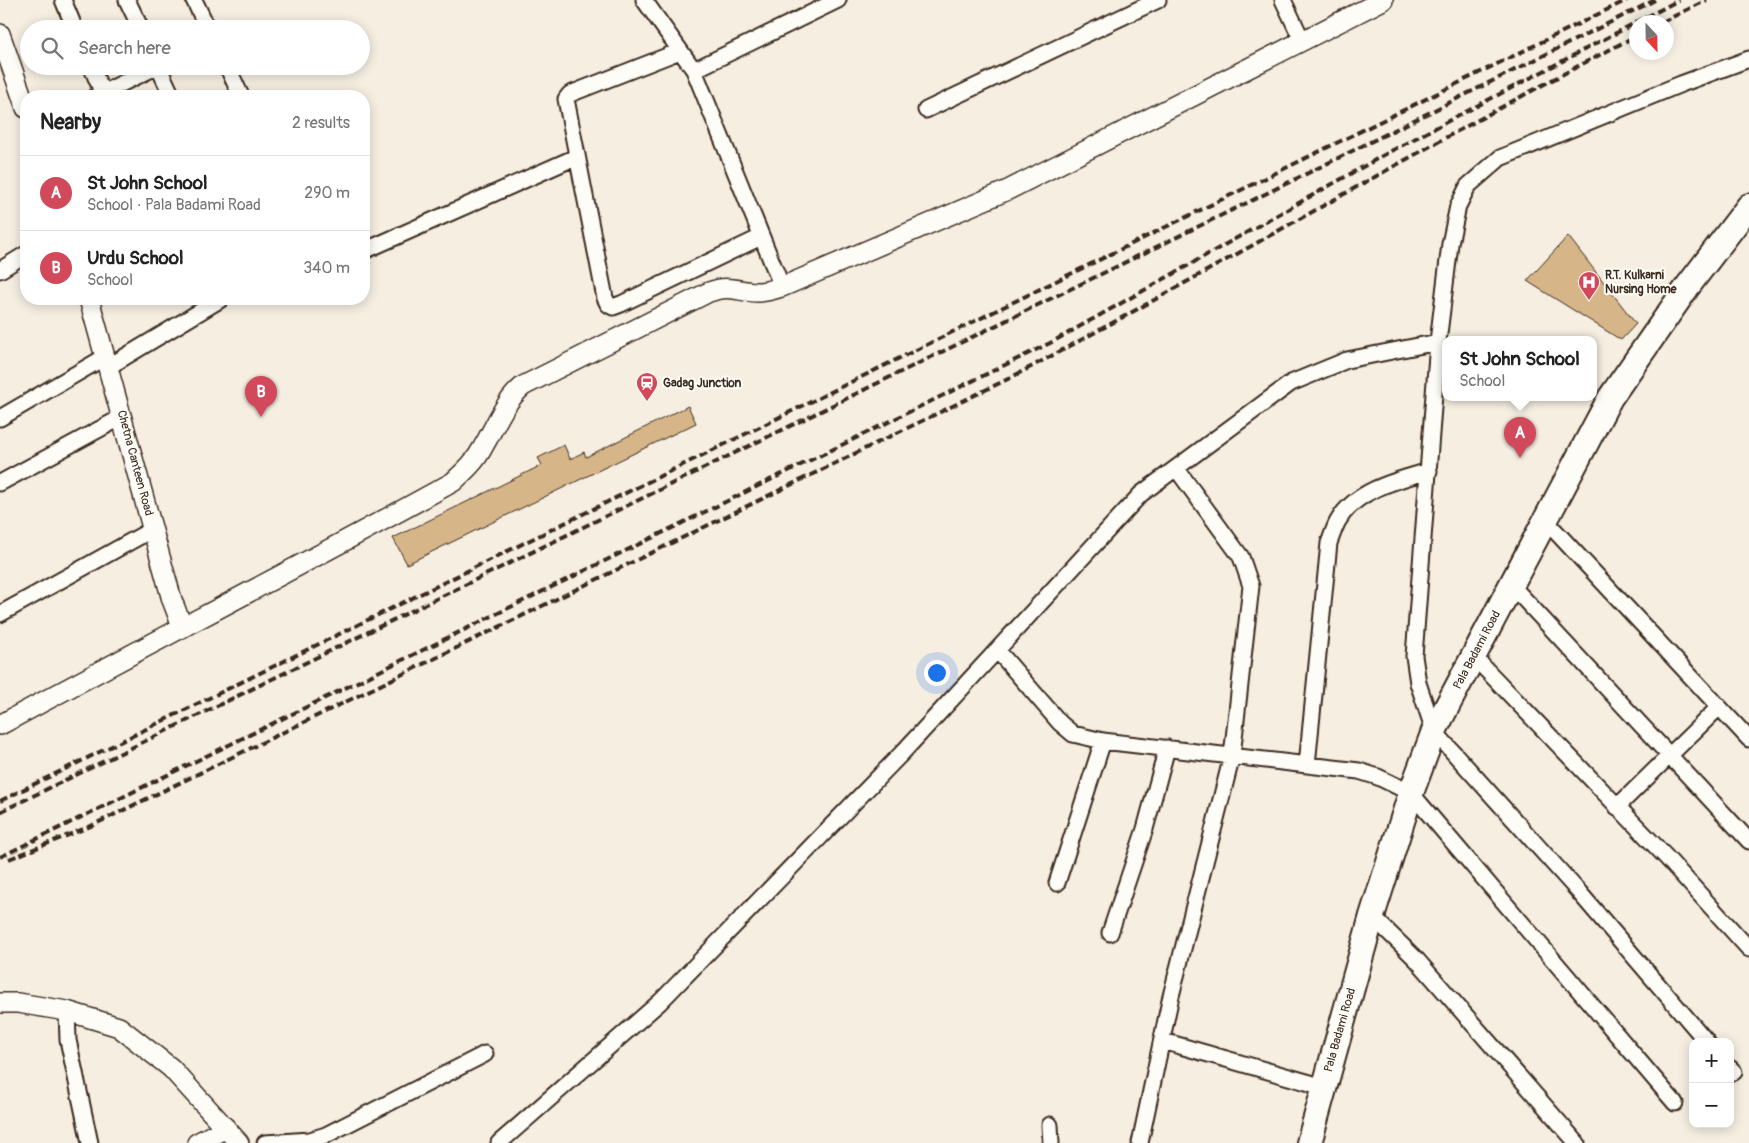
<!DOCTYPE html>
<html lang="en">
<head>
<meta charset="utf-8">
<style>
  body { margin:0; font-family:Pangolin,sans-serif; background:#f2f2f2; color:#222 }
  .controls { position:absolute; right:15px; bottom:15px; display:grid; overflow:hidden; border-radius:10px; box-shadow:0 2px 12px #0003 }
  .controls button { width:45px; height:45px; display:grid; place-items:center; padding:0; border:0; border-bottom:1px solid #e0e0e0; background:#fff; color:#222; font:25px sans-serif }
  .compass { position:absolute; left:1629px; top:15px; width:45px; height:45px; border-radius:50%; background:#fff; box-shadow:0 2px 12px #0003; rotate:158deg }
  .you { position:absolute; left:936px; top:672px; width:18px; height:18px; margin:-12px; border:4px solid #fff; border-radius:50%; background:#1a73e8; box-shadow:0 0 0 8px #1a73e833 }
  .badge { display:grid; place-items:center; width:32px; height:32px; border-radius:50%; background:#d1495b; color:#fff; font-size:16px; font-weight:700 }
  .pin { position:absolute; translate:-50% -41px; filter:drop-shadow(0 1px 2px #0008) }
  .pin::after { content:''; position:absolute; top:26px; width:18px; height:15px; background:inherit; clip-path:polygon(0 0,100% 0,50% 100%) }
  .popup { position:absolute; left:1442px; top:336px; width:155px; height:65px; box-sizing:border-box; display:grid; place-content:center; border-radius:10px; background:#fff; filter:drop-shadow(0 1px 4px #0005); font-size:16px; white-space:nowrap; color:#767676 }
  .popup b { font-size:19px; color:#222 }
  .popup::after { content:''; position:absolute; left:50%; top:100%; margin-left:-10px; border:10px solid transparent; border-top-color:#fff }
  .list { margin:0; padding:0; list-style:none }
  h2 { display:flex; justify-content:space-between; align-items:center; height:65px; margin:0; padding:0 20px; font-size:21px }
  h2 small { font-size:16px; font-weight:400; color:#767676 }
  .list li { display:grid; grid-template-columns:32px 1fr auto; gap:15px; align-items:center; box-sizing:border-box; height:75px; padding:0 20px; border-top:1px solid #e0e0e0 }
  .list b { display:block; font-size:19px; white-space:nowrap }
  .list p { margin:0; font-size:16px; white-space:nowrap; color:#767676 }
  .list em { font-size:16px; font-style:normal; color:#767676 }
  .icon { flex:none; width:28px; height:28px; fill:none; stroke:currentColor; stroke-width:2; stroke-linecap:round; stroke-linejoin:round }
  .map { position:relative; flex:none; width:1749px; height:1143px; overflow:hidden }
  .search { position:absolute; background:#fff; box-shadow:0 2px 12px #0003; left:20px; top:20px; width:350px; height:55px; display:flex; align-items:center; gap:12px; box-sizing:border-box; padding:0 18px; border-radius:28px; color:#767676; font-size:19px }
  .panel { position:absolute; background:#fff; box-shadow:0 2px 12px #0003; left:20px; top:90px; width:350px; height:215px; border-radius:20px }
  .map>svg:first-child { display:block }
  .building { fill:#d6b589; stroke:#3b2a1e }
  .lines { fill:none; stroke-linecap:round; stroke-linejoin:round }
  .minor-casing { stroke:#3b2a1e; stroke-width:19 }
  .tertiary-casing { stroke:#3b2a1e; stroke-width:22 }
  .primary-casing { stroke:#3b2a1e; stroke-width:28 }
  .minor { stroke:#fdfcf7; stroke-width:15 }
  .tertiary { stroke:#fdfcf7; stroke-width:19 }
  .primary { stroke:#fdfcf7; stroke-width:24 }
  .rail { stroke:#3b2a1e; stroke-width:4; stroke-dasharray:8 4; stroke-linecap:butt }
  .labels { text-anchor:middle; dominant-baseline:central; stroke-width:4; stroke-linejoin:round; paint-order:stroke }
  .poi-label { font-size:12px; font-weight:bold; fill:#3b2a1e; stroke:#fdfcf7; text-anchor:start }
  .street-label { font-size:12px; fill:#3b2a1e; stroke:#fdfcf7 }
</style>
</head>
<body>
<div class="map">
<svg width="1749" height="1143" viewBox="0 0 1749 1143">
  <rect width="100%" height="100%" fill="#f5eee1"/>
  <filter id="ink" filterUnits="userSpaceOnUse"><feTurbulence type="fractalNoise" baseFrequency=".02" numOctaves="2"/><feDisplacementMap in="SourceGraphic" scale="10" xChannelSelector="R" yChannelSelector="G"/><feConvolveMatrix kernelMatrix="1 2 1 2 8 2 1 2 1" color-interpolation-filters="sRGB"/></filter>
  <g filter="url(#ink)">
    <path class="building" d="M 1568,236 L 1636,324 L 1621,340 L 1527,281 Z
      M 688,406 L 696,423 L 407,564 L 393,538 L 542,465 L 538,458 L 564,445 L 570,459 L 584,452 L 586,457 Z"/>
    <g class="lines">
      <g class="minor-casing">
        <path id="minor" d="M 63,0 L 75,29
          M 127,0 L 141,29
          M 194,0 L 208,29
          M 644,0 L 694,70 L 782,287
          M 1283,0 L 1302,40
          M 680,51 L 570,94 L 566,99 L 605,298 L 608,304 L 613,307 L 621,304 L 761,237
          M 91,66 L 104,96
          M 227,66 L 241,96
          M 159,68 L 172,96
          M 694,70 L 838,0
          M 96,96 L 158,66
          M 926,110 L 1158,0
          M 364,251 L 576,157
          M 0,270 L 26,254
          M 108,367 L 221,299
          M 0,418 L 105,357
          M 0,483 L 122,417
          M 1545,520 L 1749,739
          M 1511,585 L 1749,841
          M 0,614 L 153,529
          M 997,650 L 1060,723 L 1073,734 L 1103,741 L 1359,771 L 1378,777 L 1411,793 L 1675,1103
          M 1474,657 L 1666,857 L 1749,949
          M 1307,765 L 1329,543 C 1332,536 1334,528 1338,521 C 1355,490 1398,480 1429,471
          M 1617,807 L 1719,707
          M 1057,883 L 1103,741
          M 1372,916 L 1417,960 L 1577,1143
          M 1110,933 L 1145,829 L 1167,748
          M 67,1011 L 68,1040 L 90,1143
          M 1163,1041 L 1324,1087
          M 1707,1042 L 1578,891 L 1434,731 L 1418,683 L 1414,656 L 1438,342 L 1450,244 L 1458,206 L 1468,186 L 1500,158 L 1681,84 L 1749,59
          M 1730,1068 L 1734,1072
          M 1050,1125 L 1051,1143
          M 265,1143 L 310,1140 L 326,1135 L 485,1054
          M 499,1143 L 660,1002 L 903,752 L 1141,494 L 1291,383 L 1347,360 L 1438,342
          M 1140,1143 L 1171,996 L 1232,756 L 1251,586 L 1241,557 L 1176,468"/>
      </g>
      <g class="tertiary-casing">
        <path id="tertiary" d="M 0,34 L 26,108
          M 89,299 L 172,600 L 182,626
          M 0,725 C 151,643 303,565 453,482 C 465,471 476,461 483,447 C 496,425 504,402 523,386 L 709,292 C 730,284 738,292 758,292 C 766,292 774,289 782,287 L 1008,190 L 1383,0
          M 0,1003 L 18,1003 L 67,1011 L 119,1027 L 171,1068 L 239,1143
          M 197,1143 L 226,1128"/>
      </g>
      <g class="primary-casing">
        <path id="primary" d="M 1309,1143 L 1372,916 L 1411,793 L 1434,731 L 1610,398 L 1688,286 L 1749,206"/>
      </g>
      <use href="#minor" class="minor"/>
      <use href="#tertiary" class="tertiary"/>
      <use href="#primary" class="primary"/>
      <path class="rail" d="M 1662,22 L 1707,0
        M 0,801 L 1627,0
        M 0,812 L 1310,172 L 1655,0
        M 0,857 L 1054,341 L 1391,151 L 1679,0
        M 9,859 L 91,826 L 1010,378 C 1220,267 1424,145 1636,36"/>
    </g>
  </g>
  <defs>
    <g id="hospital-pin" transform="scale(1.125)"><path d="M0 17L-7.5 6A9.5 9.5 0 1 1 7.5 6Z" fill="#d1495b" stroke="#fdfcf7"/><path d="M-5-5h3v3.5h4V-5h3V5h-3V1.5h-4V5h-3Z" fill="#fff"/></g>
    <g id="station-pin" transform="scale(1.125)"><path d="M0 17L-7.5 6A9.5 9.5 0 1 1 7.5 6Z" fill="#d1495b" stroke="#fdfcf7"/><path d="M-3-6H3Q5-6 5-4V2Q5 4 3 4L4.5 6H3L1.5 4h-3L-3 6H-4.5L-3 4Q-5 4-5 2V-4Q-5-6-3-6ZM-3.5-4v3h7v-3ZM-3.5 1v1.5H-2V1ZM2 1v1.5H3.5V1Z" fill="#fff"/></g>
  </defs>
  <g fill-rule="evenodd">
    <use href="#hospital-pin" x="1589" y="282"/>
    <use href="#station-pin" x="647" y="383"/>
  </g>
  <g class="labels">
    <g class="poi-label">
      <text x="1605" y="275">R.T. Kulkarni<tspan x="1605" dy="14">Nursing Home</tspan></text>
      <text x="663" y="383">Gadag Junction</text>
    </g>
    <g class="street-label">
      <text transform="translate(135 463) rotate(75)">Chetna Canteen Road</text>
      <text transform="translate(1477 650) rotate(-62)">Pala Badami Road</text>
      <text transform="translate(1340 1030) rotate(-74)">Pala Badami Road</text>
    </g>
  </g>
</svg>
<div class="controls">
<button>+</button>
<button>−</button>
</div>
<svg class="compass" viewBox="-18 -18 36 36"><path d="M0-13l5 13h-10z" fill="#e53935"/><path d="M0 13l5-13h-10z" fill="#767676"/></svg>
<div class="you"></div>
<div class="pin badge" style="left:1520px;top:458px">A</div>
<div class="popup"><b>St John School</b>School</div>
<div class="pin badge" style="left:261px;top:417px">B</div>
<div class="search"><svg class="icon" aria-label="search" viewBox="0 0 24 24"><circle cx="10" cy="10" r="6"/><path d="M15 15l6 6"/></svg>Search here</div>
<section class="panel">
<h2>Nearby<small>2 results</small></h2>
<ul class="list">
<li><span class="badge">A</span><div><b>St John School</b><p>School · Pala Badami Road</p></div><em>290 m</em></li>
<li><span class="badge">B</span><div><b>Urdu School</b><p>School</p></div><em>340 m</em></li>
</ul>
</section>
</div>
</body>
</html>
